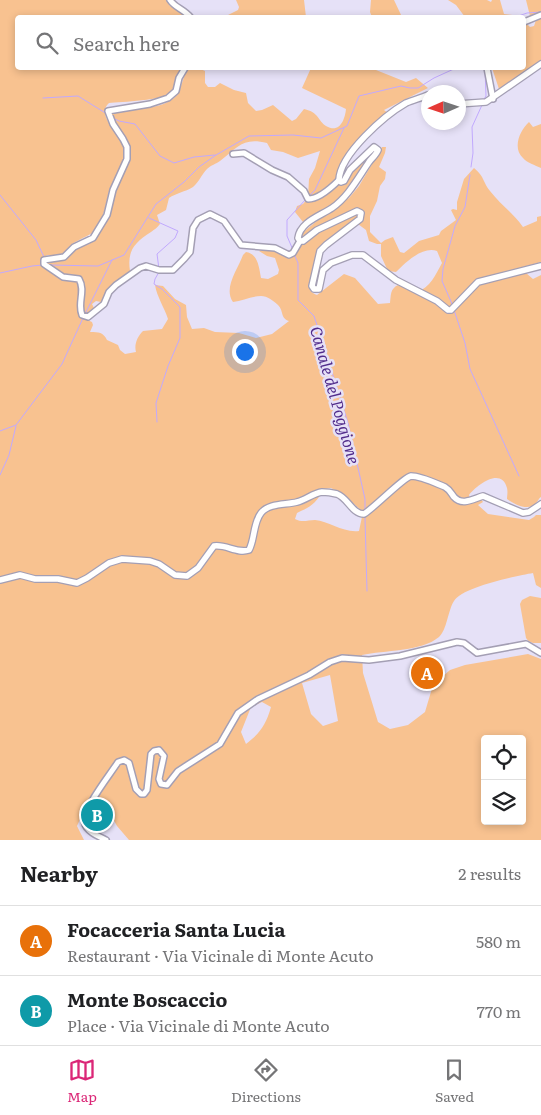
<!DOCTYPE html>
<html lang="en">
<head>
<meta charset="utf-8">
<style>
  body { margin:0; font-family:Literata,serif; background:#f6f6f6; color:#202124 }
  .controls { position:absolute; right:15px; bottom:15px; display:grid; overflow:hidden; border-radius:5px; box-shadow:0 2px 8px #0003 }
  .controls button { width:45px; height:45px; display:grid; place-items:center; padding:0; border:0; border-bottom:1px solid #e0e0e0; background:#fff; color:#202124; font:25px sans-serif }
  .compass { position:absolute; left:421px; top:85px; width:45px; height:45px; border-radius:50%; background:#fff; box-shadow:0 2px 8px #0003; rotate:267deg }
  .you { position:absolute; left:244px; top:351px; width:18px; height:18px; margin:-12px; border:4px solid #fff; border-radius:50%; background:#1a73e8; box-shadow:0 0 0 8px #1a73e833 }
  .badge { display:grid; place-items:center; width:32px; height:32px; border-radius:50%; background:#db2777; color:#fff; font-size:16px; font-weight:700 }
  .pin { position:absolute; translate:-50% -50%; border:2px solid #fff; box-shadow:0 1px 5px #0006 }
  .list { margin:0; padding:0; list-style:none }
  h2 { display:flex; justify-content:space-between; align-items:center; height:65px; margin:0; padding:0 20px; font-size:21px }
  h2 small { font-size:16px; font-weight:400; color:#757577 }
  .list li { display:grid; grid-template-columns:32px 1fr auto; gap:15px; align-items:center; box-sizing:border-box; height:70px; padding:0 20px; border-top:1px solid #e0e0e0 }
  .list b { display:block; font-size:19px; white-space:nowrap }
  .list p { margin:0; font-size:16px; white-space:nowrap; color:#757577 }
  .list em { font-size:16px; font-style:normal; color:#757577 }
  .icon { flex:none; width:28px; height:28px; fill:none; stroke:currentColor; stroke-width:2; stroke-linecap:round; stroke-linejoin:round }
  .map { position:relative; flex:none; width:541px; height:840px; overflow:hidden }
  .search { position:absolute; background:#fff; box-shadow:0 2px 8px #0003; left:15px; right:15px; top:15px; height:55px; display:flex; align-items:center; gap:12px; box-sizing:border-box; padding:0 18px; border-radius:5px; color:#757577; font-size:19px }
  .sheet { height:205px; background:#fff }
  nav { display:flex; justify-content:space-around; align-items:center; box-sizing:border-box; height:70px; border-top:1px solid #e0e0e0; background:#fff; font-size:14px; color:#757577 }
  nav a { display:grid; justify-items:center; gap:2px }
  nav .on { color:#db2777 }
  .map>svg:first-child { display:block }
  .green { fill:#f8c290; fill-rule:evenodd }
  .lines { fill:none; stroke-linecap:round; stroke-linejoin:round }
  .stream { stroke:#c1a9fe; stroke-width:1 }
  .minor-casing { stroke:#a49fb4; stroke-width:8 }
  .tertiary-casing { stroke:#a49fb4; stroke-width:8 }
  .minor { stroke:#fff; stroke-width:5 }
  .tertiary { stroke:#fff; stroke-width:5.5 }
  .labels { text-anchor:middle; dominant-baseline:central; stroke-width:5; stroke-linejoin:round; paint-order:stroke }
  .water-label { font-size:16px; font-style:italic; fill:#512c8b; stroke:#e6e1f7 }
</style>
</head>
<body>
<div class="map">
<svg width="541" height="840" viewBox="0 0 541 840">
  <rect width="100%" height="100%" fill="#e6e1f7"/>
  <path class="green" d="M 0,0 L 167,0 L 170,6 L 183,13 L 187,17 L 18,18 L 18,68 L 182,68 C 176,75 178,87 171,93 C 164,100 121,102 109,103 C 94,116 125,138 125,153 C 125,167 115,176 110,188 C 106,200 105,213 99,225 C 93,236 82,237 72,244 C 68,247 65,252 61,255 L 48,255 L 43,257 L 41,260 L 42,266 L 76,280 L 80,284 L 78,309 L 81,317 L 92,322 L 93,325 L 90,332 C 99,332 103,332 107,340 L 118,345 L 120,350 L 125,354 L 136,352 C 134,345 137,337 143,331 L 162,329 L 168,319 C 164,307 157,297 155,285 L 163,286 L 175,299 L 186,305 L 187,317 L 192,329 L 204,328 L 215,332 L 239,333 L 256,338 L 272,334 L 289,321 C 280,318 284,311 278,305 C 274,301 267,296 261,296 C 251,296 242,301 233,302 C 223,288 238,269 243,255 L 246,252 C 258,254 259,267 261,278 L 268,279 L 278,274 L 279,270 L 275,258 L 267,256 L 259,251 C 275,245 279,258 293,256 L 299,244 L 309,241 L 318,232 L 355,215 L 358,216 L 356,218 C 329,239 319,240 312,276 C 310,285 306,291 317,295 L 344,274 L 355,278 L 378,304 L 390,303 C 391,295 390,289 398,285 L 417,292 C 430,288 436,274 442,263 L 437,251 C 422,246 405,263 396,272 L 388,271 L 381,256 L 381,244 L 377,244 L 369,241 L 366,230 L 358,224 L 363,213 C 340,216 322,223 302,237 L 301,234 L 318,220 L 349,198 L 359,186 L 382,147 L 386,147 L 385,153 L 379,167 L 386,172 L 385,179 L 380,186 L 377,201 L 370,216 L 370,232 L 381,243 L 385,240 L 393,237 L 400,252 L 404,253 L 419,241 L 439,235 L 441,231 L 456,220 L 451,210 L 453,209 L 457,210 L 457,202 L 464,179 L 474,168 C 485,177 483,183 490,191 C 500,204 513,213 523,227 L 537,221 L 537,217 L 541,216 L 541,262 L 505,272 L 507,274 L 526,273 L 533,279 L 541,275 L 541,497 C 539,498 538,501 536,503 C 529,512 514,504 507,499 C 507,496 508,492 507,488 C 501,466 476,486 469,495 L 470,498 L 481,499 L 483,502 L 478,505 L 488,514 L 529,520 L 534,517 L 536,515 L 541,515 L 541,588 L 536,585 L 533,573 C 516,576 462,587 454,601 C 448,610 447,630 439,637 C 421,652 384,650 362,655 L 363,673 L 378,722 L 390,729 L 408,725 L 425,712 L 433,685 L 450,670 L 465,665 L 528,654 L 541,659 L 541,840 L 129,840 L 117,826 L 107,808 L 98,806 L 85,808 L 77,826 L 84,840 L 0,840 ZM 331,488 L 344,495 L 363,512 L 359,531 C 343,533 329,521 315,520 C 307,520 303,523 295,519 L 297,513 C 312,506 315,504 324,489 ZM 330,675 L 338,721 L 323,726 L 311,714 L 302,683 ZM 262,702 L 271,707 C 266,725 260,733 246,744 L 241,732 L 251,707 ZM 485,739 L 522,739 L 522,821 L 485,821 Z
    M 236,0 L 304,0 L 306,17 L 224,17 L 238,10 L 239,7 Z
    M 371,0 L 394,0 L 402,17 L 372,17 L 370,12 Z
    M 448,0 L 487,0 L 491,2 L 492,0 L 500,0 L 504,14 L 521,16 L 525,19 L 465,17 L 456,5 Z
    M 526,0 L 541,0 L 541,12 L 530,16 Z
    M 541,18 L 541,62 L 533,66 L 500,92 L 492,68 L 524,68 L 524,25 L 527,24 L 530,27 L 534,26 L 536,20 Z
    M 188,68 L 198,68 L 205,71 L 205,83 L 208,87 L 215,87 L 220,83 L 234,90 L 246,93 L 248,103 L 256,111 L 262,110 L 273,105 L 292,121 L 296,119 L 304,109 C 319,112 318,121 326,126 C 340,134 345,119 346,109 L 302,88 L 311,68 L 342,68 L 361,70 L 371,68 L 406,82 L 416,78 L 428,88 L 384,110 L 389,114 C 368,132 340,150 336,180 L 339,184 L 372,153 C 363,172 346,197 327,208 C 319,213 310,216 303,222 L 295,212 L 297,206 L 303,204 L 308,198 L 309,179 L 315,168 L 320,151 L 298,158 L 283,152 L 271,150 L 267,143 C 243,137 238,147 220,161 C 216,164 211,165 207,169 C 202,174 199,182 193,187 C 185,192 176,193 169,198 L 166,210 L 157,215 L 160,224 C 157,228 155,229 151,232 C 134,243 127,251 130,271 L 109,287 L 101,302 L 96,301 L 92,304 L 95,310 L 88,315 L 82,311 L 84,296 L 82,279 L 77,275 L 64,275 L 46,263 L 47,262 L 66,259 L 78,248 L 89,244 L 95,239 L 116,187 L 130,162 L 128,144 L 111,116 L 111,113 C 129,107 163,111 176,96 C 182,88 183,76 188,68 Z
    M 529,122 L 533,127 L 541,124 L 541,168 C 535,165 527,163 523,158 C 512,148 520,130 529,122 Z
    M 530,596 L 541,598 L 541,643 C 535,643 530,644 526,638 L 520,604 L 522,600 Z"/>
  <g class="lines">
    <path class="stream" d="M 513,18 L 527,13 L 541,12
      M 43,98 L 78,96 L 107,114
      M 484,99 L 486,96 L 485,69
      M 113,118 L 119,121 L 135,124 L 160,156 L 174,163 L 194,157 L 215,155
      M 471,167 L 473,153 L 472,127 L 482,105
      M 0,195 L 36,240 L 44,257
      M 309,196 L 315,190 L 344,128
      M 149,218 L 178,231 L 175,238 L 157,254 L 159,269
      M 293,250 L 287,236 L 287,220 L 306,199
      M 294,254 L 298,263 L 298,300 L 314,316 L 319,331 L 348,423 L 365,499 L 365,509
      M 50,265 L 98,266 L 124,255 L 156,204 L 184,182 L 199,167 L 216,155 L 249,136 L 293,135 L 321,138 L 347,126 L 359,96 L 401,86 L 410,88 L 418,88 L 434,78 L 456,68
      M 0,273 L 32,266 L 43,265
      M 453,306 L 442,281 L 443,269 L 455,226 L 465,207 L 470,175
      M 454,310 L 465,343 L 470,369 L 519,476
      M 85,314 L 112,260
      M 157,422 L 156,403 L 168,366 L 180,338 L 180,307 L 162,289 L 154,284 L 155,279 L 159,272
      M 0,431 L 16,425 L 62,364 L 83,318
      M 0,475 L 9,455 L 16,426
      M 365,518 L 367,591"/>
    <g class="minor-casing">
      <path id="minor" d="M 170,0 C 175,8 184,9 191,18
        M 524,22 L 541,15
        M 185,68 L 179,78 L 176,91 L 168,98 L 150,104 L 108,111 L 113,124 L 123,139 L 127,147 L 127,159 L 113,190 L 107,215 L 93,238 L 74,247 L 64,257 L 44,260 L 44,264 L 63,277 L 79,279 C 86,291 77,303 82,315 L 88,317 L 104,304 L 109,292 L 116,285 L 140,268 L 146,266 L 159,270 L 173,270 L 184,259 L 190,252 L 193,228 L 198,220 L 210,214 L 224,221 L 241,245 L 275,248 L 289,255 L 293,253 L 300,241
        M 487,68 L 493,99
        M 233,154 L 244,153 L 272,170 L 288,177 L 304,191 L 308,199 C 319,199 331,188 339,180
        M 106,840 C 100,837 86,831 85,824 C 81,810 110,775 118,762 L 124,760 L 129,763 L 136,789 L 141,794 L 144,794 L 147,790 L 151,754 L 154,751 L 159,750 L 164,756 L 159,779 L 161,784 L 167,785 L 178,771 L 220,744 L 238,713 L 258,699 L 309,675 L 330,662 L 342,658 L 369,660 L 400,656 L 457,642 L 464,643 L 477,653 L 526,644 L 541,653"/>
    </g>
    <g class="tertiary-casing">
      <path id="tertiary" d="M 428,95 C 421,98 413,100 406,103 C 385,115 340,154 339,180 L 341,182 L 344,181 L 350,170 L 374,147 L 378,150 C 376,155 372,158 369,162 C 358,178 348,197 332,208 C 320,216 300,222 298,238 L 300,241 L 303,241 L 317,230 L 357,211 L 361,213 L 360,219 L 326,245 L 320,251 L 312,286 L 314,289 L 319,289 L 323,270 L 331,263 L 352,255 L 363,255 L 396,280 L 437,301 L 448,310 L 451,310 L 478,282 L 541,266
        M 458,104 L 486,102 L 541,64
        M 0,580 L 20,575 L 35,579 L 58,579 L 77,583 L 87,578 L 109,563 L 122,559 L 150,561 L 159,564 L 175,575 L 187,576 L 198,568 L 214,546 C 226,544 237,554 249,550 C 255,539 253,523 261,513 C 269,503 286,505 297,502 C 306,500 313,493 322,492 C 326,492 333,493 337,494 C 348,498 352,514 364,514 C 374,508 404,477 411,476 C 421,476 435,483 445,487 C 450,490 451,493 454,497 C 462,506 473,499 483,496 L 523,513 L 529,512 L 541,504"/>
    </g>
    <use href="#minor" class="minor"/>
    <use href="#tertiary" class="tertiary"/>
  </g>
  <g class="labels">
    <g class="water-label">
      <text transform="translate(336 395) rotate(74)">Canale del Poggione</text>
    </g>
  </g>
</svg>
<div class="controls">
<button><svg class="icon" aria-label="locate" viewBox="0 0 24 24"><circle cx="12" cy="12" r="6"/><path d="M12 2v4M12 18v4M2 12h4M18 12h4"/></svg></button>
<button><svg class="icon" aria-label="layers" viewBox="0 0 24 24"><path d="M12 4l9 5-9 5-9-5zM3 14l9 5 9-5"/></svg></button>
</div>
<svg class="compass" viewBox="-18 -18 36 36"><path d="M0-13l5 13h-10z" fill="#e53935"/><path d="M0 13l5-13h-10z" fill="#757577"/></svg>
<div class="you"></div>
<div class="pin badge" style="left:427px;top:673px;background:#e8710a">A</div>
<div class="pin badge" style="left:97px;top:815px;background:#0f9aa8">B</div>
<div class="search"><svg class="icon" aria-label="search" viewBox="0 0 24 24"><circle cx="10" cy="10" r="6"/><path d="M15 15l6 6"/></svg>Search here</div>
</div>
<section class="sheet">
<h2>Nearby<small>2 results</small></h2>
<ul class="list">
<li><span class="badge" style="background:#e8710a">A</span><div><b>Focacceria Santa Lucia</b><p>Restaurant · Via Vicinale di Monte Acuto</p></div><em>580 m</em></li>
<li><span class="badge" style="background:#0f9aa8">B</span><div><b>Monte Boscaccio</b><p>Place · Via Vicinale di Monte Acuto</p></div><em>770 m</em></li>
</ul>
</section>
<nav>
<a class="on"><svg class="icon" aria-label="map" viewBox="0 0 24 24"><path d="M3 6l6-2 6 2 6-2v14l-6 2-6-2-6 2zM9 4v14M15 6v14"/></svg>Map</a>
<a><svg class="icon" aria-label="directions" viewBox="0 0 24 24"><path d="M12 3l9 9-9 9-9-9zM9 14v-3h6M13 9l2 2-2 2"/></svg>Directions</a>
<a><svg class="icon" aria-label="saved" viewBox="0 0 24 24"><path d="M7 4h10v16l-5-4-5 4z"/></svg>Saved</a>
</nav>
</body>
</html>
